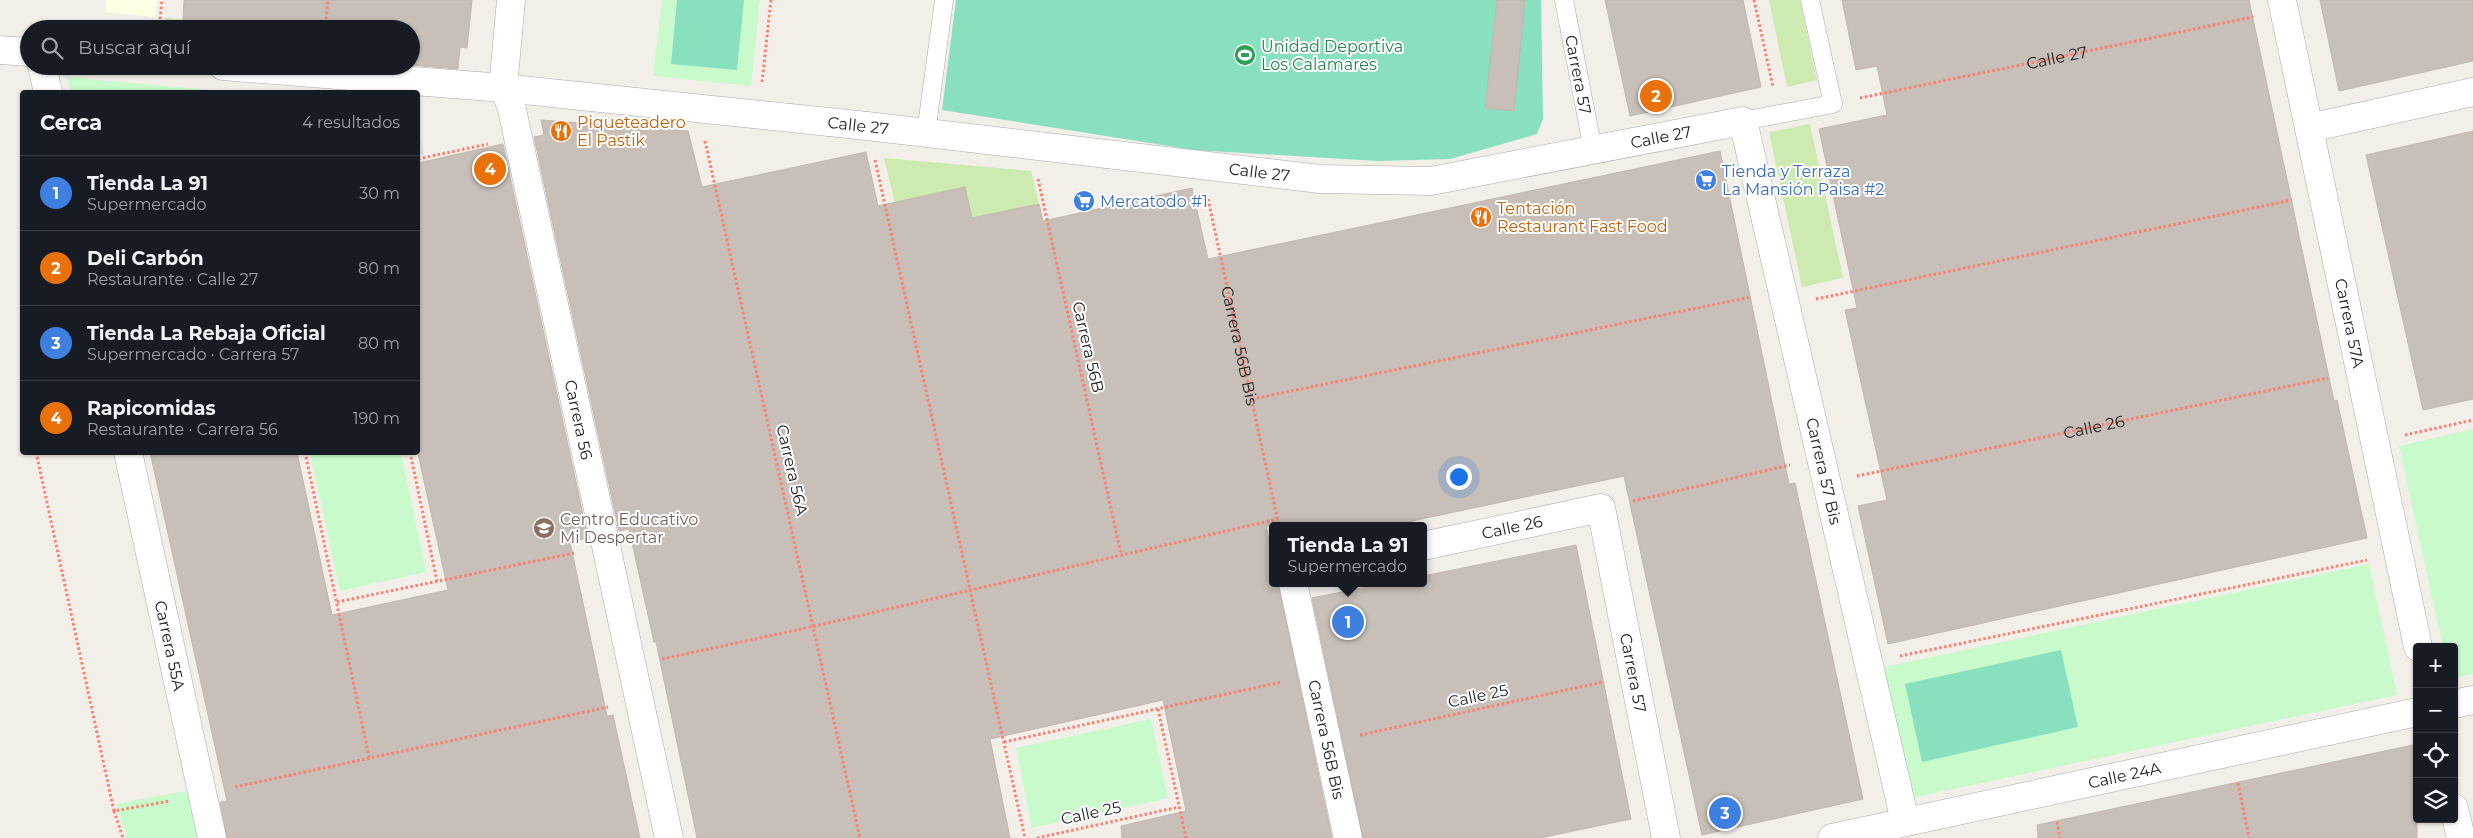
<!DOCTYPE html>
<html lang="es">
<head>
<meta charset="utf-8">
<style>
  body { margin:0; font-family:Montserrat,sans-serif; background:#20242c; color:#f1f3f6 }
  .controls { position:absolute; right:15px; bottom:15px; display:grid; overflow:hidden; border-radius:5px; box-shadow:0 1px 4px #0004 }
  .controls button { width:45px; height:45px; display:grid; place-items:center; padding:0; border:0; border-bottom:1px solid #363941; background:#171b24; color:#f1f3f6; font:25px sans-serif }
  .you { position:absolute; left:1458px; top:476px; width:18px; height:18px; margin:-12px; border:4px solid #fff; border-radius:50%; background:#1a73e8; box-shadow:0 0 0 8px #1a73e833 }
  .badge { display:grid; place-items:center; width:32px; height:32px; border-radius:50%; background:#1a73e8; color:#fff; font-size:16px; font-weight:700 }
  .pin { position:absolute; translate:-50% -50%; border:2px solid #fff; box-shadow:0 1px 5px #0006 }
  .popup { position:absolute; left:1269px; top:522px; width:158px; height:65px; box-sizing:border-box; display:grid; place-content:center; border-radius:5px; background:#171b24; filter:drop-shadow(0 1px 4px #0005); font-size:16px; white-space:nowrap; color:#9ea1a6 }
  .popup b { font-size:19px; color:#f1f3f6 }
  .popup::after { content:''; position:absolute; left:50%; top:100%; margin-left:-10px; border:10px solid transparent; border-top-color:#171b24 }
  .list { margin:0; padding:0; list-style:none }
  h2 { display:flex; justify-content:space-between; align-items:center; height:65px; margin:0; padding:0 20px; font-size:21px }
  h2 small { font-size:16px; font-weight:400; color:#9ea1a6 }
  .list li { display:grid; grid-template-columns:32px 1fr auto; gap:15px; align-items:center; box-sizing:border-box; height:75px; padding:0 20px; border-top:1px solid #363941 }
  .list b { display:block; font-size:19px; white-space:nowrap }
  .list p { margin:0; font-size:16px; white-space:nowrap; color:#9ea1a6 }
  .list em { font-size:16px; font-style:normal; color:#9ea1a6 }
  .icon { flex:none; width:28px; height:28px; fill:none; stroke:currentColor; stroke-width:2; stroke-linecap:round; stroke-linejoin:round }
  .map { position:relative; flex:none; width:2473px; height:838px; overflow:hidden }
  .search { position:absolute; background:#171b24; box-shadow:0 1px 4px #0004; left:20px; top:20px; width:400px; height:55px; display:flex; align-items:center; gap:12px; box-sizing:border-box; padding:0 18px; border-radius:28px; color:#9ea1a6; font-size:19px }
  .panel { position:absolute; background:#171b24; box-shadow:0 1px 4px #0004; left:20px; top:90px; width:400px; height:365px; border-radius:5px }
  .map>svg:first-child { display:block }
  .education { fill:#ffffe5 }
  .grass { fill:#cdebb0 }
  .park { fill:#c8facc }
  .pitch { fill:#88e0be }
  .parking { fill:#e2e2e2 }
  .building { fill:#c7bfb8; stroke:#c4b6ab }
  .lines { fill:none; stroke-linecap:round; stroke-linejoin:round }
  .service-casing { stroke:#a9a9a9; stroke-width:19 }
  .minor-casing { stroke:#a9a9a9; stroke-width:29 }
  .path { stroke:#fa8072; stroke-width:3; stroke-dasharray:2.5 2.5; stroke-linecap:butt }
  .service { stroke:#fff; stroke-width:18 }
  .minor { stroke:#fff; stroke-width:28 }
  .labels { text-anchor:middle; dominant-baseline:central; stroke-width:4; stroke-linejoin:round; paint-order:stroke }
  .leisure-label { font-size:16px; fill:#27864d; stroke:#fff; text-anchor:start }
  .street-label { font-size:16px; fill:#222; stroke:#fff }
  .food-label { font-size:16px; fill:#c56008; stroke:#fff; text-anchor:start }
  .shop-label { font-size:16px; fill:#366cbe; stroke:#fff; text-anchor:start }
  .education-label { font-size:16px; fill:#785e54; stroke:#fff; text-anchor:start }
</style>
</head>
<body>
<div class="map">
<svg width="2473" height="838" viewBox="0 0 2473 838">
  <rect width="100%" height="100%" fill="#f2efe9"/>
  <path class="education" d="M 106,0 L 157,0 L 155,17 L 105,12 Z"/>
  <path class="grass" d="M 1769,0 L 1800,0 L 1817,80 L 1787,87 Z
    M 165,18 L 244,26 L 243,29 L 163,29 Z
    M 1810,124 L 1843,278 L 1802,287 L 1769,132 Z
    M 884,158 L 1031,171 L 1039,204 L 972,218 L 895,203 Z"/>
  <path class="park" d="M 662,0 L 760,0 L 751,86 L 653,76 Z
    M 67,77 L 228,92 L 71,92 Z
    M 2473,429 L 2473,674 L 2454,678 L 2454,647 L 2443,647 L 2399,446 Z
    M 310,453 L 401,453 L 426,572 L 340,591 Z
    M 2369,564 L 2397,695 L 1911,798 L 1884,667 Z
    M 1151,719 L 1168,798 L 1032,828 L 1016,748 Z
    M 191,790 L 202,838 L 127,838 L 116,804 Z"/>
  <path class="pitch" d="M 677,0 L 744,0 L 737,70 L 671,64 Z
    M 956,0 L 1541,0 L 1543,119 L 1537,134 L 1450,159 L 1378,161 L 1194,150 L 942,110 Z
    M 2061,650 L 2078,727 L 1922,762 L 1905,684 Z"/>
  <path class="parking" d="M 418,123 L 424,155 L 418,156 Z"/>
  <path class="building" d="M 184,0 L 472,0 L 467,48 L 460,47 L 458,69 L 411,65 L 411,29 L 271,29 L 183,20 Z
    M 1497,0 L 1525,0 L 1514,111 L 1485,108 Z
    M 1605,0 L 1743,0 L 1761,87 L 1630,116 Z
    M 1842,0 L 2249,0 L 2334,401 L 2337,400 L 2367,538 L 1888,644 L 1858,506 L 1887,500 L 1845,310 L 1857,308 L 1819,129 L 1887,115 L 1877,66 L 1856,70 Z
    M 2320,0 L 2473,0 L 2473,61 L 2339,91 Z
    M 541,120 L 688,131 L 702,187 L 866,152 L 878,206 L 965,187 L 972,218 L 1039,204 L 1043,221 L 1192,188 L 1208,259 L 1720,151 L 1789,484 L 1795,483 L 1863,799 L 1702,835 L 1624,476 L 1412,521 L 1413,526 L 1266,526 L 1273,559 L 1273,583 L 1278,583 L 1332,838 L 1122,838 L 1121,826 L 1186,811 L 1163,700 L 990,739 L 1010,838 L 697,838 L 656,642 L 654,642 L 629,529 L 619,531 L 534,137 L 544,135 Z
    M 2473,131 L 2473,399 L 2423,410 L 2366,155 Z
    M 503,144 L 588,538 L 570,542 L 607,716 L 613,715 L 640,838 L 227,838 L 220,802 L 227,801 L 150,452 L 297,452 L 332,615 L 448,590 L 418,454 L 418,163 Z
    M 1576,545 L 1631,819 L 1540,838 L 1363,838 L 1312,598 L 1387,583 L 1423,583 L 1423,576 Z
    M 2413,745 L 2417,762 L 2417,838 L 2038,838 L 2037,825 Z"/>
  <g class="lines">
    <g class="service-casing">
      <g id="service">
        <path id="s4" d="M 1564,0 L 1593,150"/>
        <path d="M 1743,121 L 1833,104 L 1810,0"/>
        <path d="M 926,133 L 944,0"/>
      </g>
    </g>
    <g class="minor-casing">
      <g id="minor">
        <path id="s5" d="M 511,0 L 503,88 L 511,105 L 669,838"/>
        <path id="s6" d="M 2282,0 L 2418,647"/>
        <path d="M 0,50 L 29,52"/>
        <path d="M 42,66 L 48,92"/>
        <path id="s7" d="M 223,66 L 503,88 L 867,126 L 1320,179 L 1431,181 L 1743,121 L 1905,821"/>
        <path d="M 2309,128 L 2473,92"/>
        <path id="s8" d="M 128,452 L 212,838"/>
        <path id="s9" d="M 1423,546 L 1601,508 L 1666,838"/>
        <path id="s10" d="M 1293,583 L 1348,838"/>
        <path d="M 2454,704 L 2473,700"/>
        <path d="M 2454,808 L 2461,838"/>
        <path id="s11" d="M 1832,838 L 2417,712"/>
      </g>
    </g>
    <g class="path">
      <path d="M 1754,0 L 1773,87"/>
      <path d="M 159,29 L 162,0"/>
      <path d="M 325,29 L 328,0"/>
      <path d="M 762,82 L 771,0"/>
      <path id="s1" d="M 1860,98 L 2253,17"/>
      <path d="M 705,141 L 860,838"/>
      <path d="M 418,159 L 488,144"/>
      <path d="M 875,160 L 1025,838"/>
      <path d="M 1038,179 L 1121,554"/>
      <path id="s2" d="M 1208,199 L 1279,526"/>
      <path d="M 1816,299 L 2292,200"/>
      <path d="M 1252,399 L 1751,297"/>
      <path d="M 2405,435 L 2473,420"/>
      <path d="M 36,452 L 114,811 L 170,801"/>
      <path d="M 305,452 L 369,757"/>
      <path d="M 410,452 L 437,581"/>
      <path id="s3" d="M 1857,476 L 2328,378"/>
      <path d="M 1633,501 L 1790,465"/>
      <path d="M 337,602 L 574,553"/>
      <path d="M 1900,656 L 2367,560"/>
      <path d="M 662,659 L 815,626 L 1278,519"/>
      <path d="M 1158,709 L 1186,838"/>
      <path d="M 1360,735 L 1603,682"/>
      <path d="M 1004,742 L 1282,682"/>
      <path d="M 2238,783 L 2249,838"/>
      <path d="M 235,787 L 608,707"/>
      <path d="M 114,811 L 123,838"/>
      <path d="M 2057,822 L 2060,838"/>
      <path d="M 1037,838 L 1179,807"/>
    </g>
    <use href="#service" class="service"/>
    <use href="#minor" class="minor"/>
  </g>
  <defs>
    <g id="stadium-disc" transform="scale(1.125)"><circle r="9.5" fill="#2e9e5b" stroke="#fff"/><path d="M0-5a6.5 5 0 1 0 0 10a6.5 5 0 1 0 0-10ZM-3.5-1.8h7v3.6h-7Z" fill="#fff"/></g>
    <g id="restaurant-disc" transform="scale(1.125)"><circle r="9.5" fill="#e8710a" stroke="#fff"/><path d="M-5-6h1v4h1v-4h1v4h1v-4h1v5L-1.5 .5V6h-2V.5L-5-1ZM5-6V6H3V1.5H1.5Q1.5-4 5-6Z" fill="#fff"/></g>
    <g id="supermarket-disc" transform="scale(1.125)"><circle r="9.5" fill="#3f7fe0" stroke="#fff"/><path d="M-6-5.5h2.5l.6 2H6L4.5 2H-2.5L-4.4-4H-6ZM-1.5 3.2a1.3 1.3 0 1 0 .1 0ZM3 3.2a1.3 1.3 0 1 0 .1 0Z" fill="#fff"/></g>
    <g id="school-disc" transform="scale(1.125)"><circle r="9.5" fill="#8d6e63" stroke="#fff"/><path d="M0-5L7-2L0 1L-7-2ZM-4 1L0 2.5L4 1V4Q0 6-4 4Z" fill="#fff"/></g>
  </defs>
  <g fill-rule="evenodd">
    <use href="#stadium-disc" x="1245" y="55"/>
    <use href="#restaurant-disc" x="561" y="131"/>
    <use href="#supermarket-disc" x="1706" y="180"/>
    <use href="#supermarket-disc" x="1084" y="201"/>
    <use href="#restaurant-disc" x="1481" y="217"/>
    <use href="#school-disc" x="544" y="528"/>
  </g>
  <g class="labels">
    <g class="leisure-label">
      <text x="1261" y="46">Unidad Deportiva<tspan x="1261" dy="18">Los Calamares</tspan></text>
    </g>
    <g class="street-label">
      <text stroke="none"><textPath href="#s1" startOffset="201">Calle 27</textPath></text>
      <text stroke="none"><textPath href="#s4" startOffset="76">Carrera 57</textPath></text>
      <text stroke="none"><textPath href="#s7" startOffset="638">Calle 27</textPath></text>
      <text stroke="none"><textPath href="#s7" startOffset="1448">Calle 27</textPath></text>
      <text stroke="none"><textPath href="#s7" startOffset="1042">Calle 27</textPath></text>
      <text stroke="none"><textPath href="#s6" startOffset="330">Carrera 57A</textPath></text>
      <text stroke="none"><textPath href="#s2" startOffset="150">Carrera 56B Bis</textPath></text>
      <text transform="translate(1088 347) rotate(77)">Carrera 56B</text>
      <text stroke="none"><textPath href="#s5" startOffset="429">Carrera 56</textPath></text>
      <text stroke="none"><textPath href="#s3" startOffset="242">Calle 26</textPath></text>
      <text transform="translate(792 470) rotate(77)">Carrera 56A</text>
      <text stroke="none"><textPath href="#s7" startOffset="1891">Carrera 57 Bis</textPath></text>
      <text stroke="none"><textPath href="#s9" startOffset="91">Calle 26</textPath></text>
      <text stroke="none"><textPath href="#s8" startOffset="198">Carrera 55A</textPath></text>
      <text stroke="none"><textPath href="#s9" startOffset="350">Carrera 57</textPath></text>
      <text transform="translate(1478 696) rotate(-12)">Calle 25</text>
      <text stroke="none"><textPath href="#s10" startOffset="160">Carrera 56B Bis</textPath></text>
      <text stroke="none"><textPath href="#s11" startOffset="299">Calle 24A</textPath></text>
      <text transform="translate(1091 813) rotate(-12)">Calle 25</text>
    </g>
    <g class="food-label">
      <text x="577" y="122">Piqueteadero<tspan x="577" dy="18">El Pastik</tspan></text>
      <text x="1497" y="208">Tentación<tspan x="1497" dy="18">Restaurant Fast Food</tspan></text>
    </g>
    <g class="shop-label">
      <text x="1722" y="171">Tienda y Terraza<tspan x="1722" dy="18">La Mansión Paisa #2</tspan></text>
      <text x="1100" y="201">Mercatodo #1</text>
    </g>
    <g class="education-label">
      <text x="560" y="519">Centro Educativo<tspan x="560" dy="18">Mi Despertar</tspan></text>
    </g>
  </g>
</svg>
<div class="controls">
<button>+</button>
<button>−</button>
<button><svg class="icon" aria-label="locate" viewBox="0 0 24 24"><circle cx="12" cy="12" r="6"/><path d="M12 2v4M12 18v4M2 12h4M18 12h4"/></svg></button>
<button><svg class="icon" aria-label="layers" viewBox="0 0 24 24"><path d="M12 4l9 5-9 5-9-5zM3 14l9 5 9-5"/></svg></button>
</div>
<div class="you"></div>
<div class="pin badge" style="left:1348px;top:622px;background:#3f7fe0">1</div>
<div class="popup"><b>Tienda La 91</b>Supermercado</div>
<div class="pin badge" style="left:1656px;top:96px;background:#e8710a">2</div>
<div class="pin badge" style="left:1725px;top:813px;background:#3f7fe0">3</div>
<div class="pin badge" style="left:490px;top:169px;background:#e8710a">4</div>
<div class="search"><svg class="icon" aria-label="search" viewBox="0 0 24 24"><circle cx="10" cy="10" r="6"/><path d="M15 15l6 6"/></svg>Buscar aquí</div>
<section class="panel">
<h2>Cerca<small>4 resultados</small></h2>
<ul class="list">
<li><span class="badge" style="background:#3f7fe0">1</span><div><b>Tienda La 91</b><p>Supermercado</p></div><em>30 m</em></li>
<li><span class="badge" style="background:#e8710a">2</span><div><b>Deli Carbón</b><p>Restaurante · Calle 27</p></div><em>80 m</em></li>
<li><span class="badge" style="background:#3f7fe0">3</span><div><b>Tienda La Rebaja Oficial</b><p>Supermercado · Carrera 57</p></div><em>80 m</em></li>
<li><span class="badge" style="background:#e8710a">4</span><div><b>Rapicomidas</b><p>Restaurante · Carrera 56</p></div><em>190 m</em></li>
</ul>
</section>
</div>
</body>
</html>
